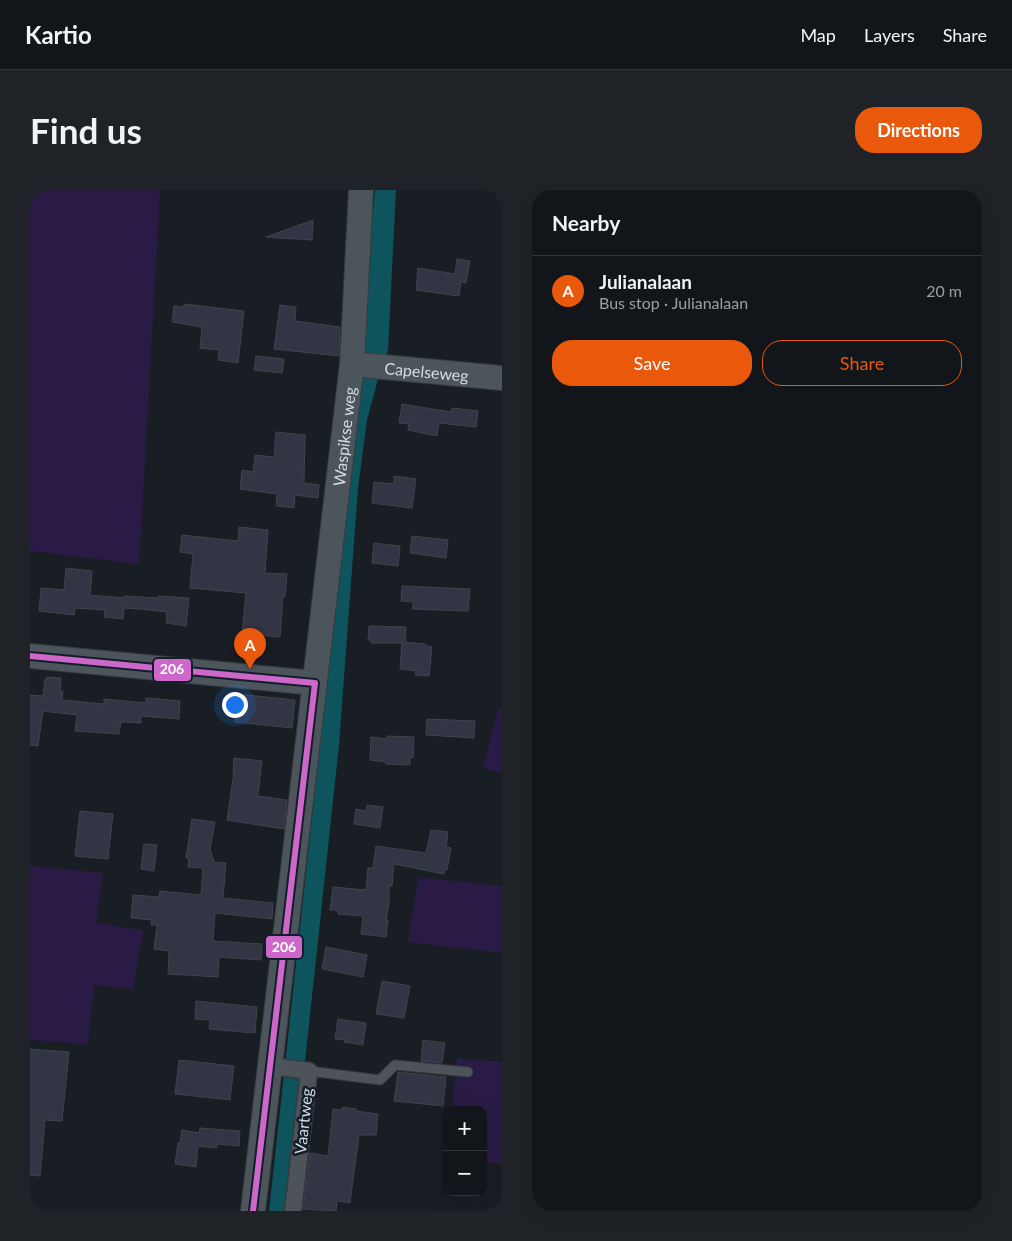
<!DOCTYPE html>
<html lang="en">
<head>
<meta charset="utf-8">
<style>
  body { margin:0; font-family:Lato,sans-serif; background:#1f2328; color:#f1f3f6 }
  .controls { position:absolute; right:15px; bottom:15px; display:grid; overflow:hidden; border-radius:10px; box-shadow:0 5px 20px #0002 }
  .controls button { width:45px; height:45px; display:grid; place-items:center; padding:0; border:0; border-bottom:1px solid #31353a; background:#12161b; color:#f1f3f6; font:25px sans-serif }
  .you { position:absolute; left:204px; top:514px; width:18px; height:18px; margin:-12px; border:4px solid #fff; border-radius:50%; background:#1a73e8; box-shadow:0 0 0 8px #1a73e833 }
  .badge { display:grid; place-items:center; width:32px; height:32px; border-radius:50%; background:#ea580c; color:#fff; font-size:16px; font-weight:700 }
  .pin { position:absolute; translate:-50% -41px; filter:drop-shadow(0 1px 2px #0008) }
  .pin::after { content:''; position:absolute; top:26px; width:18px; height:15px; background:inherit; clip-path:polygon(0 0,100% 0,50% 100%) }
  .list { margin:0; padding:0; list-style:none }
  h2 { display:flex; justify-content:space-between; align-items:center; height:65px; margin:0; padding:0 20px; font-size:21px }
  h2 small { font-size:16px; font-weight:400; color:#9c9fa3 }
  .list li { display:grid; grid-template-columns:32px 1fr auto; gap:15px; align-items:center; box-sizing:border-box; height:70px; padding:0 20px; border-top:1px solid #31353a }
  .list b { display:block; font-size:19px; white-space:nowrap }
  .list p { margin:0; font-size:16px; white-space:nowrap; color:#9c9fa3 }
  .list em { font-size:16px; font-style:normal; color:#9c9fa3 }
  .actions { display:flex; gap:10px; padding:15px 20px }
  .actions a { flex:1; padding:11px 0; border:1px solid #ea580c; border-radius:20px; text-align:center; font-size:18px; color:#ea580c }
  .actions .main { background:#ea580c; color:#fff }
  .map { position:relative; flex:none; width:472px; height:1021px; overflow:hidden; border-radius:20px }
  header { display:flex; align-items:center; gap:30px; box-sizing:border-box; height:70px; padding:0 25px; background:#12161b; border-bottom:1px solid #31353a }
  header strong { font-size:24px }
  nav { display:flex; gap:28px; margin-inline-start:auto; font-size:18px }
  .intro { display:flex; align-items:center; justify-content:space-between; box-sizing:border-box; height:120px; padding:0 30px }
  h1 { margin:0; font-size:35px }
  .button { padding:12px 22px; border-radius:20px; background:#ea580c; color:#fff; font-size:18px; font-weight:700 }
  main { display:flex; gap:30px; padding:0 30px }
  aside { flex:1; background:#12161b; border-radius:20px; box-shadow:0 5px 20px #0002 }
  .map>svg:first-child { display:block }
  .green { fill:#291b45 }
  .water { fill:#0e545c }
  .building { fill:#313544; stroke:#40444a }
  .lines { fill:none; stroke-linecap:round; stroke-linejoin:round }
  .lane-casing { stroke:#363a40; stroke-width:11 }
  .street-casing { stroke:#363a40; stroke-width:19 }
  .secondary-casing { stroke:#363a40; stroke-width:26 }
  .lane { stroke:#4e5359; stroke-width:9 }
  .street { stroke:#4e5359; stroke-width:16 }
  .secondary { stroke:#4d555c; stroke-width:24 }
  .bus-1-casing { stroke:#121e2a; stroke-width:10 }
  .bus-1 { stroke:#cd68ca; stroke-width:6 }
  .labels { text-anchor:middle; dominant-baseline:central; stroke-width:5; stroke-linejoin:round; paint-order:stroke }
  .street-label { font-size:16px; fill:#d3dbe4; stroke:#121e2a }
  .line-badge { stroke:#121e2a; stroke-width:2 }
  .badge-label { font-size:14px; text-anchor:middle; font-weight:bold; fill:#fff }
</style>
</head>
<body>
<header>
<strong>Kartio</strong>
<nav><a>Map</a><a>Layers</a><a>Share</a></nav>
</header>
<div class="intro"><h1>Find us</h1><a class="button">Directions</a></div>
<main>
<div class="map">
<svg width="472" height="1021" viewBox="0 0 472 1021">
  <rect width="100%" height="100%" fill="#181e24"/>
  <path class="green" d="M 0,0 L 130,0 L 109,374 L 0,361 Z
    M 468,518 L 472,519 L 472,583 L 453,578 Z
    M 0,676 L 73,683 L 66,733 L 113,740 L 103,799 L 64,795 L 58,854 L 0,850 Z
    M 388,687 L 472,696 L 472,763 L 378,752 Z
    M 427,868 L 472,872 L 472,974 L 453,972 L 453,920 L 422,920 Z"/>
  <path class="water" d="M 345,0 L 366,0 L 358,160 L 347,193 L 337,230 L 328,298 L 309,555 L 268,937 L 257,1021 L 239,1021 L 297,491 L 309,325 L 330,190 L 336,140 L 340,49 Z"/>
  <path class="building" d="M 283,30 L 282,50 L 236,47 Z
    M 427,69 L 440,71 L 436,93 L 431,92 L 429,106 L 386,100 L 388,78 L 425,84 Z
    M 154,114 L 214,121 L 208,173 L 188,170 L 189,160 L 170,158 L 172,137 L 142,132 L 144,116 L 154,117 Z
    M 250,115 L 266,117 L 265,131 L 310,137 L 309,166 L 244,159 Z
    M 226,166 L 254,169 L 252,183 L 224,180 Z
    M 372,214 L 421,222 L 422,218 L 448,221 L 446,237 L 409,233 L 407,246 L 378,240 L 379,234 L 369,233 Z
    M 246,242 L 275,245 L 274,293 L 289,295 L 288,308 L 265,305 L 264,318 L 246,316 L 247,304 L 210,299 L 212,280 L 223,282 L 225,265 L 244,267 Z
    M 364,286 L 386,289 L 382,318 L 342,313 L 344,292 L 364,294 Z
    M 209,337 L 238,340 L 235,383 L 257,384 L 255,407 L 253,406 L 250,447 L 212,444 L 216,403 L 160,398 L 163,364 L 150,362 L 152,345 L 208,351 Z
    M 382,346 L 418,350 L 416,368 L 380,363 Z
    M 344,353 L 370,356 L 368,376 L 342,373 Z
    M 36,378 L 62,381 L 60,405 L 94,408 L 94,406 L 126,408 L 129,406 L 159,408 L 156,436 L 136,433 L 137,422 L 109,419 L 94,418 L 93,429 L 74,427 L 75,420 L 45,418 L 44,425 L 9,421 L 11,398 L 34,400 Z
    M 372,396 L 440,399 L 438,421 L 383,419 L 383,412 L 371,411 Z
    M 339,436 L 376,437 L 375,452 L 395,454 L 395,455 L 402,457 L 399,486 L 385,485 L 386,481 L 370,479 L 372,453 L 341,453 L 341,450 L 338,450 Z
    M 17,487 L 31,488 L 30,501 L 33,501 L 32,510 L 74,514 L 74,509 L 116,513 L 116,508 L 150,511 L 149,529 L 111,526 L 111,533 L 91,532 L 89,544 L 45,541 L 47,525 L 13,521 L 8,556 L 0,555 L 0,505 L 13,506 L 15,489 L 17,489 Z
    M 208,504 L 265,510 L 262,538 L 205,532 Z
    M 397,529 L 445,531 L 444,548 L 396,545 Z
    M 357,546 L 384,547 L 383,568 L 380,567 L 380,575 L 356,574 L 356,572 L 340,570 L 341,547 L 357,549 Z
    M 204,568 L 232,571 L 228,606 L 257,610 L 254,639 L 197,630 L 204,582 L 203,582 Z
    M 337,615 L 353,617 L 350,638 L 324,634 L 326,619 L 336,621 Z
    M 50,621 L 83,624 L 78,669 L 45,666 Z
    M 162,629 L 185,632 L 180,659 L 184,672 L 196,673 L 193,708 L 243,713 L 242,729 L 185,723 L 183,751 L 232,754 L 231,770 L 189,767 L 188,787 L 138,784 L 139,761 L 124,759 L 127,735 L 121,735 L 122,730 L 101,728 L 103,705 L 129,707 L 130,701 L 171,705 L 173,678 L 158,677 L 159,668 L 156,668 Z
    M 401,640 L 418,642 L 416,657 L 421,658 L 417,680 L 415,679 L 414,684 L 364,674 L 362,696 L 359,696 L 359,714 L 356,730 L 358,730 L 356,747 L 331,744 L 333,726 L 308,724 L 308,720 L 300,720 L 303,697 L 336,700 L 338,678 L 343,678 L 346,656 L 396,663 Z
    M 114,654 L 127,655 L 124,681 L 111,679 Z
    M 296,757 L 337,765 L 333,787 L 292,779 Z
    M 352,791 L 380,796 L 374,828 L 346,824 Z
    M 166,811 L 227,817 L 225,843 L 179,839 L 180,830 L 165,829 Z
    M 308,829 L 336,833 L 333,855 L 314,852 L 315,850 L 305,849 Z
    M 393,850 L 415,853 L 412,873 L 391,871 Z
    M 0,859 L 39,862 L 32,931 L 15,930 L 10,986 L 0,985 Z
    M 149,870 L 204,876 L 200,910 L 145,904 Z
    M 368,882 L 416,887 L 413,916 L 364,911 Z
    M 313,917 L 326,919 L 326,921 L 348,924 L 346,945 L 329,945 L 320,1013 L 307,1011 L 306,1021 L 273,1019 L 280,963 L 298,966 L 303,919 L 312,920 Z
    M 170,938 L 210,941 L 209,956 L 187,954 L 187,958 L 168,956 L 166,977 L 145,974 L 148,953 L 150,953 L 152,940 L 169,943 Z"/>
  <g class="lines">
    <g class="lane-casing">
      <path id="lane" d="M 279,881 L 350,890 L 365,875 L 438,882"/>
    </g>
    <g class="street-casing">
      <path id="street" d="M 240,876 L 279,881 L 263,1021"/>
    </g>
    <g class="secondary-casing">
      <g id="secondary">
        <path id="s1" d="M 322,174 L 472,188"/>
        <path d="M 0,466 L 285,493"/>
        <path id="s2" d="M 223,1021 L 322,174 L 331,0"/>
      </g>
    </g>
    <use href="#lane" class="lane"/>
    <use href="#street" class="street"/>
    <use href="#secondary" class="secondary"/>
    <g class="bus-1-casing">
      <path id="bus-1" d="M 0,466 L 285,493
        M 223,1021 L 285,493"/>
    </g>
    <use href="#bus-1" class="bus-1"/>
  </g>
  <g class="labels">
    <g class="street-label">
      <text stroke="none"><textPath href="#s1" startOffset="75">Capelseweg</textPath></text>
      <text stroke="none"><textPath href="#s2" startOffset="780">Waspikse weg</textPath></text>
      <text transform="translate(273 931) rotate(-84)">Vaartweg</text>
    </g>
  </g>
  <g class="line-badge">
    <rect x="123" y="468" width="39" height="24" rx="5" fill="#cd68ca"/>
    <rect x="235" y="745" width="38" height="24" rx="5" fill="#cd68ca"/>
  </g>
  <g class="badge-label">
    <text x="142" y="484">206</text>
    <text x="254" y="762">206</text>
  </g>
</svg>
<div class="controls">
<button>+</button>
<button>−</button>
</div>
<div class="you"></div>
<div class="pin badge" style="left:220px;top:479px">A</div>
</div>
<aside>
<h2>Nearby<small></small></h2>
<ul class="list">
<li><span class="badge">A</span><div><b>Julianalaan</b><p>Bus stop · Julianalaan</p></div><em>20 m</em></li>
</ul>
<div class="actions"><a class="main">Save</a><a>Share</a></div>
</aside>
</main>
</body>
</html>
